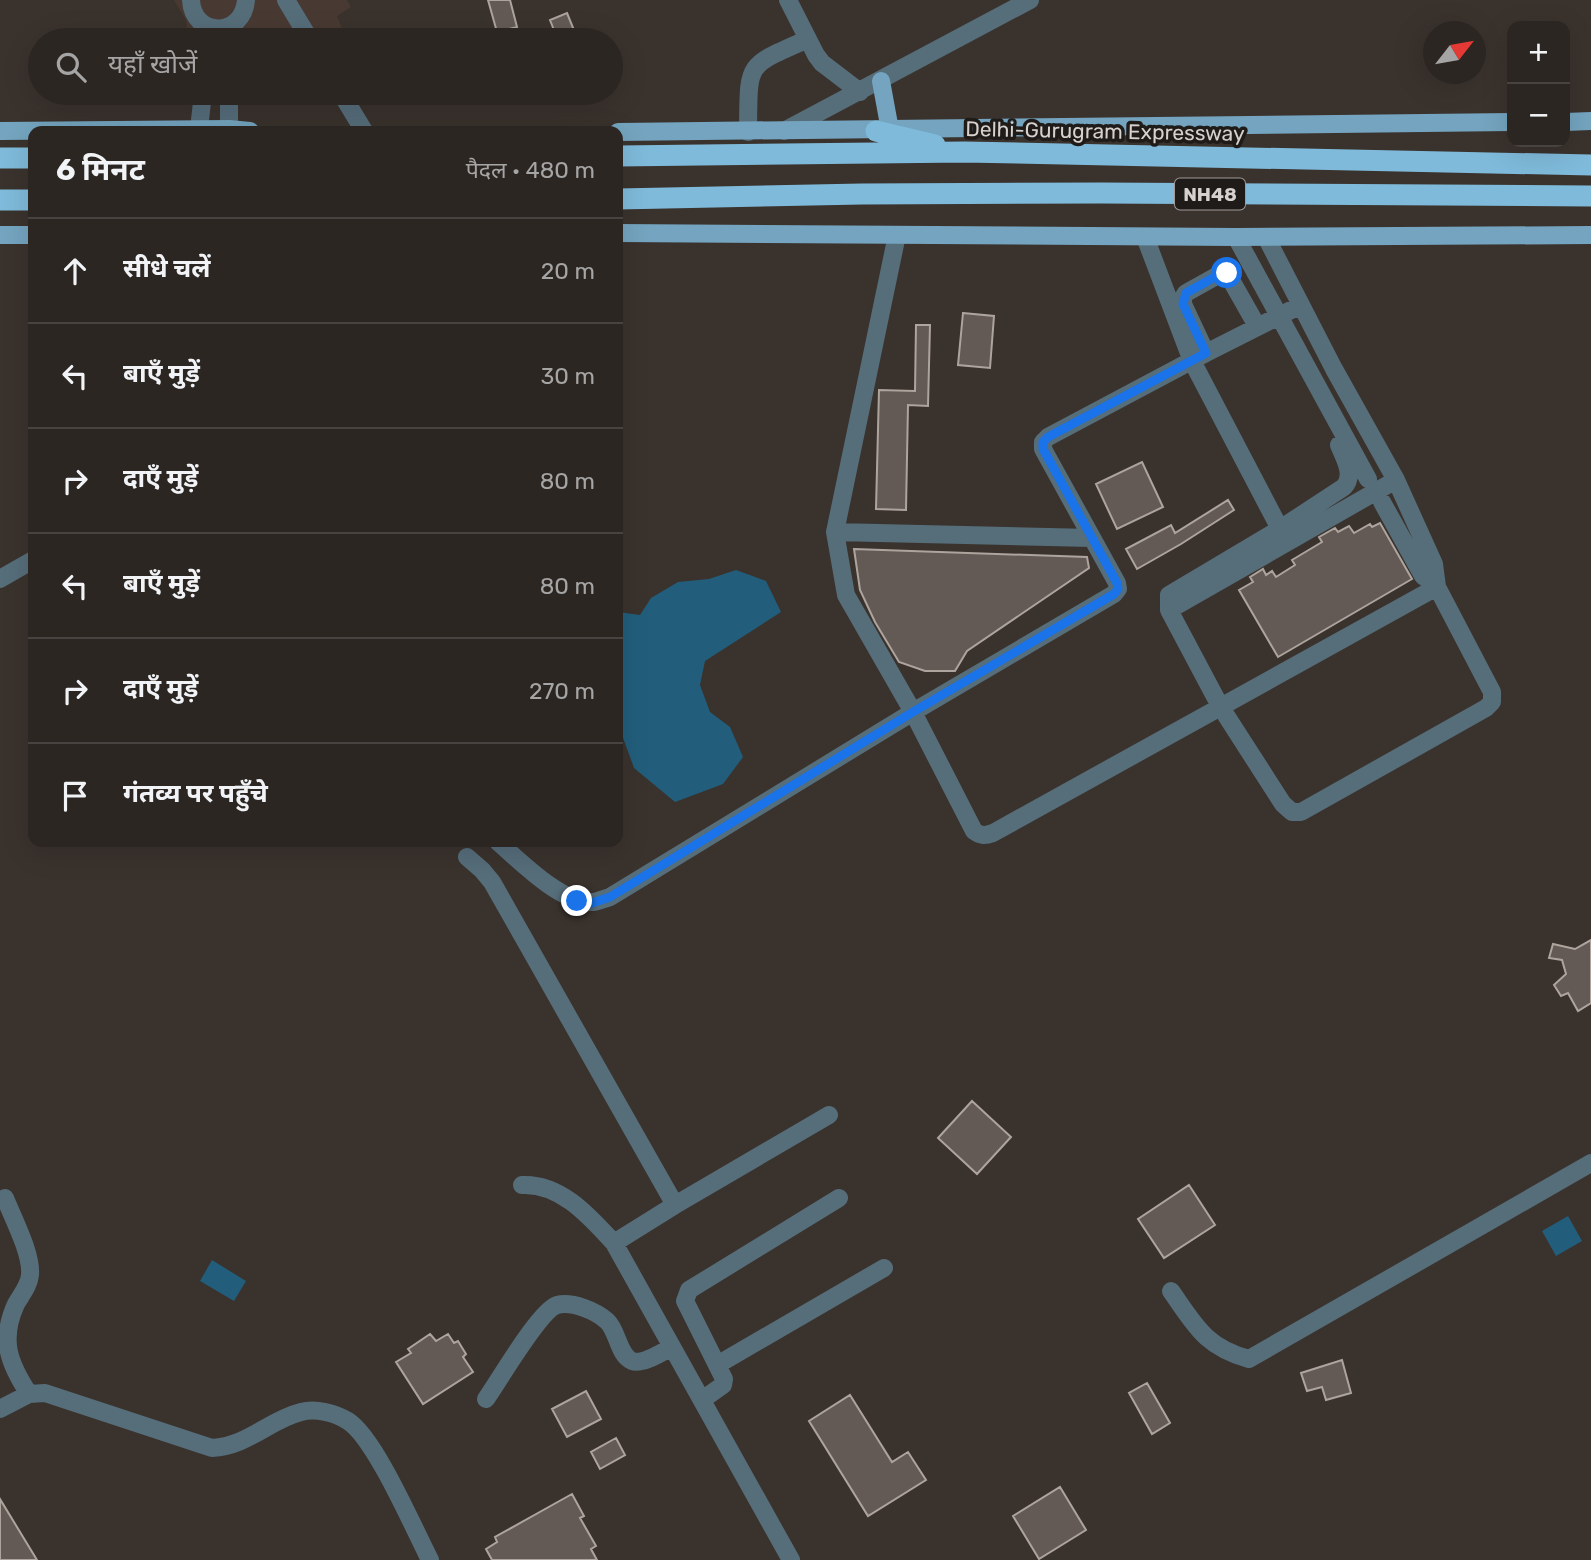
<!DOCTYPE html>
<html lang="hi">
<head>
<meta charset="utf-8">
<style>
  body { margin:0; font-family:Rubik,"Noto Sans Devanagari",sans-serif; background:#38322f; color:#f1f3f6 }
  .controls { position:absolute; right:21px; top:21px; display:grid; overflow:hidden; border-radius:14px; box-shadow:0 7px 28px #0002 }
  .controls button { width:63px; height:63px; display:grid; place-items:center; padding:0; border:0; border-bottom:2px solid #484340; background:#2c2622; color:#f1f3f6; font:35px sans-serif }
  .compass { position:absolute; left:1423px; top:21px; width:63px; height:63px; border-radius:50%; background:#2c2622; box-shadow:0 7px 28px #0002; rotate:59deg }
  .stop { position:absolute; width:21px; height:21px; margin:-16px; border:5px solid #1a73e8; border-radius:50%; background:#fff }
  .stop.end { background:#1a73e8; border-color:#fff; box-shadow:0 2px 7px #0008 }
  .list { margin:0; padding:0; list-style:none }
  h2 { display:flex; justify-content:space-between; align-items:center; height:91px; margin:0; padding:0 28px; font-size:30px }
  h2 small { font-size:23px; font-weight:400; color:#a6a5a5 }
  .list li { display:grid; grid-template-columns:46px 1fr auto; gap:21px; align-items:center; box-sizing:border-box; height:105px; padding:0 28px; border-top:2px solid #484340 }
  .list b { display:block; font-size:26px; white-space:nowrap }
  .list em { font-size:23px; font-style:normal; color:#a6a5a5 }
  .icon { flex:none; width:38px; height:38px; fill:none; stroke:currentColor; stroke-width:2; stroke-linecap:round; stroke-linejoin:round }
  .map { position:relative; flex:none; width:1591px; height:1560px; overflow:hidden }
  .search { position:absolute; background:#2c2622; box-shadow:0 7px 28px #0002; left:28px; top:28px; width:595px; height:77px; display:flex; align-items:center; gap:18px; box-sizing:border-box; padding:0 24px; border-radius:38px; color:#a6a5a5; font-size:26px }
  .panel { position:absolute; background:#2c2622; box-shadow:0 7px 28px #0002; left:28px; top:126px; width:595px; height:721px; border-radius:14px }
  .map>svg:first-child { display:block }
  .built { fill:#483a32 }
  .water { fill:#225e7b }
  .building { fill:#645a55; stroke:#aea49e; stroke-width:2 }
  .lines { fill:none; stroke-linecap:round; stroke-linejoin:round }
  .minor { stroke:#566d7a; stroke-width:18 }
  .major { stroke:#74a4bf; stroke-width:18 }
  .highway { stroke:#7fbada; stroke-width:21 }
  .route { stroke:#1a73e8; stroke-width:9 }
  .labels { text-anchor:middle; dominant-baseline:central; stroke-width:7; stroke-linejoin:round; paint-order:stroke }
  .shield { fill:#1e1b19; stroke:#9f9a98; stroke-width:2 }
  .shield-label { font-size:19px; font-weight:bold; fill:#d6d1ce }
  .street-label { font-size:21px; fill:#d6d1ce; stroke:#1e1b19 }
</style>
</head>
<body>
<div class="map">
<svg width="1591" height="1560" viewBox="0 0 1591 1560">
  <rect width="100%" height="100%" fill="#3a322d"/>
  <path class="built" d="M 174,0 L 347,0 L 351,7 L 337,16 L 347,40 L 188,40 L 186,20 Z"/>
  <path class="water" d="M 736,570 L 766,581 L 781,612 L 705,661 L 700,685 L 710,712 L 730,727 L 743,757 L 723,784 L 675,802 L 634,768 L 618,724 L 621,665 L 618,661 L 618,612 L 640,615 L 651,598 L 678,582 L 709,579 Z
    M 1568,1216 L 1582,1241 L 1556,1256 L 1542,1231 Z
    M 212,1260 L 246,1281 L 234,1301 L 200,1281 Z"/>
  <path class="building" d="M 488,0 L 510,0 L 517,27 L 497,32 Z
    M 567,13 L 578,40 L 558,40 L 550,20 Z
    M 963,313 L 994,316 L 990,368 L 958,365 Z
    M 916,325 L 930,325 L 928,406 L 908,405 L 906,510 L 876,509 L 879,390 L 915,391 Z
    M 1142,462 L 1163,507 L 1117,529 L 1096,484 Z
    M 1228,500 L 1234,510 L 1181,544 L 1137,569 L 1126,549 L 1171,525 L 1175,533 Z
    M 1380,523 L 1412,579 L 1278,657 L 1239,590 L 1253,582 L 1250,577 L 1263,569 L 1266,575 L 1272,571 L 1276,577 L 1295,565 L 1292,560 L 1322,542 L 1319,537 L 1335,528 L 1338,532 L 1349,526 L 1354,533 L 1370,524 L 1372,527 Z
    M 854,549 L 1087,557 L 1089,568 L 967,651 L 955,671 L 925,671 L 899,662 L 875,622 L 860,590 Z
    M 1591,940 L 1591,1003 L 1578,1011 L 1568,993 L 1561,996 L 1554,985 L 1566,974 L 1562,960 L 1549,958 L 1553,944 L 1575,949 Z
    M 972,1101 L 1011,1137 L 977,1174 L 938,1138 Z
    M 1189,1185 L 1215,1225 L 1164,1258 L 1138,1219 Z
    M 430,1334 L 436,1341 L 448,1334 L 454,1343 L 458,1341 L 466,1354 L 463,1357 L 473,1372 L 423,1404 L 396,1362 L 411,1353 L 408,1349 Z
    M 1342,1360 L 1351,1393 L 1326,1400 L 1322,1387 L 1307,1391 L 1301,1373 Z
    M 1147,1383 L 1170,1423 L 1152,1434 L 1129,1393 Z
    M 586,1391 L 601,1419 L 567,1437 L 552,1409 Z
    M 850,1395 L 892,1462 L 908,1452 L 926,1480 L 868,1516 L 809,1421 Z
    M 616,1438 L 625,1455 L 600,1469 L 591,1452 Z
    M 1060,1487 L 1086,1530 L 1039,1559 L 1013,1516 Z
    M 572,1494 L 584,1516 L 580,1518 L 596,1546 L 591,1549 L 597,1560 L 492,1560 L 486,1549 L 497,1542 L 495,1537 Z
    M 0,1499 L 37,1560 L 0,1560 Z"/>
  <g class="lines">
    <path class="minor" d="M 191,0 C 193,38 243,38 246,0
      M 286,0 L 310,40
      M 788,0 L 816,55 L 822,63 L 860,92
      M 341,93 L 364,131
      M 199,129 L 203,93
      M 229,129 L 229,93
      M 784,131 L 1030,0
      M 748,132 C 749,62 744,67 808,39
      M 897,235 L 835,532 L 846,595 L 913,712 L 974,831 C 981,836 985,836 993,833 L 1437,587
      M 1145,237 L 1192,361 L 1280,529 L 1169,595 L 1169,610
      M 1236,237 L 1368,479
      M 1266,237 L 1334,369 L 1396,480 L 1434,564 L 1437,587 L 1492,692 L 1492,702 L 1486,708 L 1301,812 L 1292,812 L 1283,804 L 1220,706 L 1169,610 L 1396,480
      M 1257,326 L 1227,273 L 1220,274 L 1186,293 L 1183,298 L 1183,304 L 1206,353 L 1301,305
      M 1382,502 L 1423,576 L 1436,584
      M 1280,529 L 1344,487 C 1355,475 1344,458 1339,445
      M 835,532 L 1091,538
      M 0,579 L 33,560
      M 498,842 C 520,861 559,901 589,902 C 596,903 603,899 610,897 L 913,712 L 1114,594 L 1118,589 L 1117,583 L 1043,449 L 1043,442 L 1048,437 L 1206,353
      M 467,857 L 482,870 L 492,882 L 675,1205 L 614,1243 L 791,1560
      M 522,1185 C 561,1183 590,1217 614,1243
      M 5,1198 C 13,1218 32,1254 30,1275 C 29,1286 21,1295 16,1304 C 0,1339 8,1362 29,1394
      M 675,1205 L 829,1115
      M 1171,1291 C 1195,1325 1205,1347 1249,1359 L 1591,1163
      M 717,1365 L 884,1268
      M 486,1399 C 499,1381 539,1311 557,1305 C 572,1301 596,1311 607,1321 C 618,1331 618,1355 632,1361 C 643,1365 662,1352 672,1347
      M 702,1400 L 723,1385 L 724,1379 L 685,1301 L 689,1290 L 839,1198
      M 0,1409 L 29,1394 L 45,1393 L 212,1448 C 248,1446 269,1420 301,1412 C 316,1408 335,1413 348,1421 C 375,1438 414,1529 430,1560"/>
    <path class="major" d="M 881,81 L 890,130
      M 1565,122 L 1591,121
      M 0,131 L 229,129 L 250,131
      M 618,132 L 1512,122
      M 618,233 L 1236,237 L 1591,235
      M 0,235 L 33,235"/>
    <path class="highway" d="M 876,131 L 935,145
      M 618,156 L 964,152 L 1591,165
      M 0,158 L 33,158
      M 618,199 L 862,194 L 1100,193 L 1591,196
      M 0,200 L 33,200"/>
  </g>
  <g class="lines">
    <path class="route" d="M 577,901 L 592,903 L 610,897 L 913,712 L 1114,594 L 1118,589 L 1117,583 L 1043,449 L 1043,442 L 1048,437 L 1206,353 L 1183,304 L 1186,293 L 1220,274 L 1227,273"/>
  </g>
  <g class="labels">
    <rect class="shield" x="1175" y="178.5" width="70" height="31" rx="5"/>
    <g class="shield-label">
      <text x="1210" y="194">NH48</text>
    </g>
    <g class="street-label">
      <text transform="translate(1105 131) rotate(1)">Delhi-Gurugram Expressway</text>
    </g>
  </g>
</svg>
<div class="controls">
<button>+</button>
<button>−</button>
</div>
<svg class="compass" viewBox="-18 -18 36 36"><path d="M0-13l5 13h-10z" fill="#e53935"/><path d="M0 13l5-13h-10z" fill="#a6a5a5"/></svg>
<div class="stop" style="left:1227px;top:273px"></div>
<div class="stop end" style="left:577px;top:901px"></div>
<div class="search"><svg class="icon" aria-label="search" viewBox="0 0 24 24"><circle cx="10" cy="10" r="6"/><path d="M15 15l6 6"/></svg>यहाँ खोजें</div>
<section class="panel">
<h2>6 मिनट<small>पैदल · 480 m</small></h2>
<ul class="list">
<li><svg class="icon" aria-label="ahead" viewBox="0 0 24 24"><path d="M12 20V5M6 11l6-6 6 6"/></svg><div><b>सीधे चलें</b></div><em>20 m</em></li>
<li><svg class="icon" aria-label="left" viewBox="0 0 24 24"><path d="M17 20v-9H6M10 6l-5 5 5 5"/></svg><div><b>बाएँ मुड़ें</b></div><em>30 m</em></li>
<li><svg class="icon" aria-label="right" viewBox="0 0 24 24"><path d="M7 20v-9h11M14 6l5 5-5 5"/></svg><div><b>दाएँ मुड़ें</b></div><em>80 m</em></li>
<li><svg class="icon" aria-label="left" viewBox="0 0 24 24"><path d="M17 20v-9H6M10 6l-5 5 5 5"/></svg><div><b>बाएँ मुड़ें</b></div><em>80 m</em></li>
<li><svg class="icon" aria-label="right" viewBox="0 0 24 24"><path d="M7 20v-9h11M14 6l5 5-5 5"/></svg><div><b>दाएँ मुड़ें</b></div><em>270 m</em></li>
<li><svg class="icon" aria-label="arrive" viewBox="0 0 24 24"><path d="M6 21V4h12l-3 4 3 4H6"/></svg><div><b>गंतव्य पर पहुँचे</b></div></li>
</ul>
</section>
</div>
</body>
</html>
